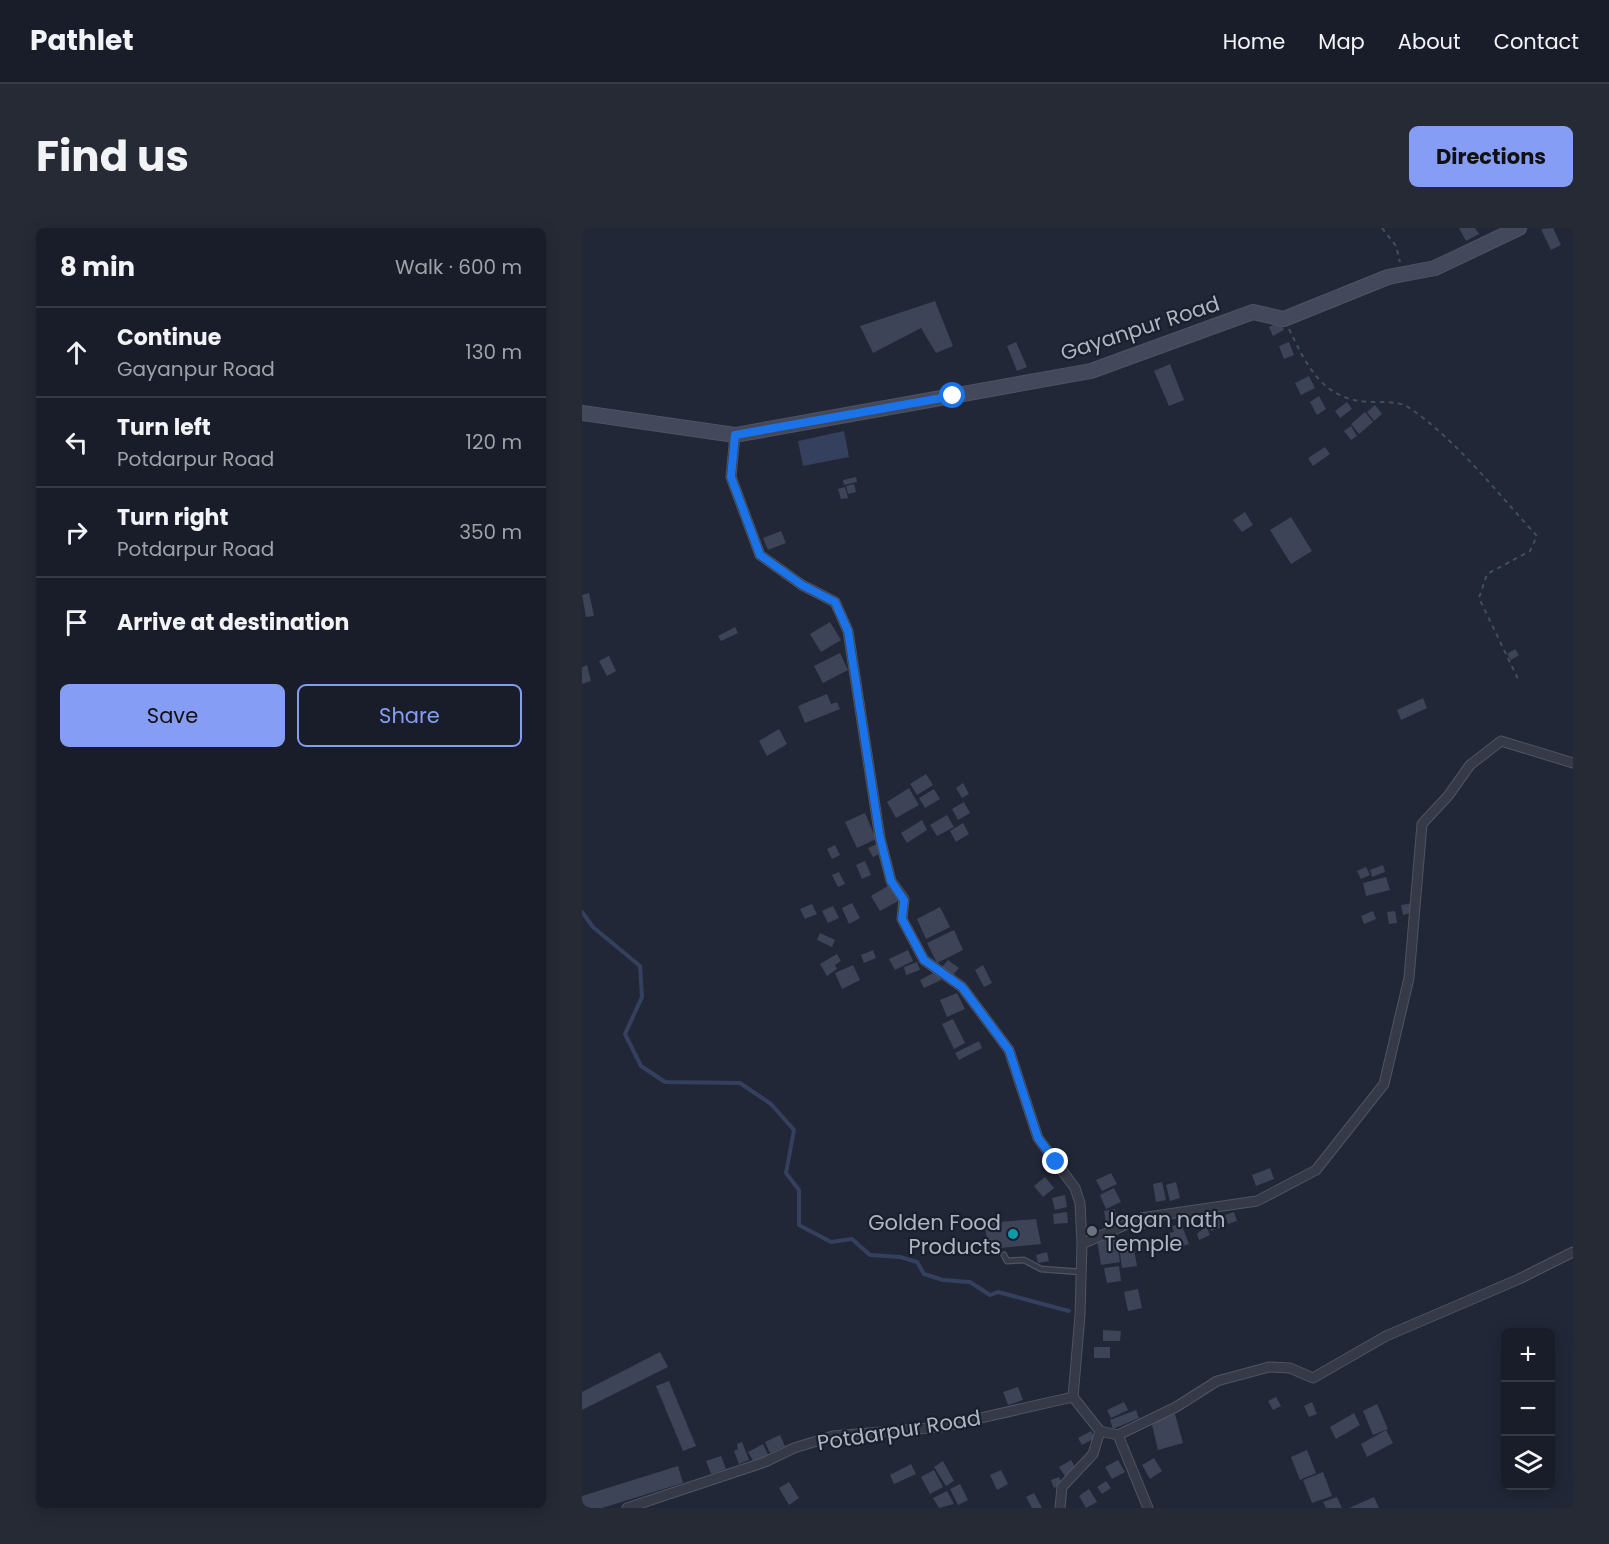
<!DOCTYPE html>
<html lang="en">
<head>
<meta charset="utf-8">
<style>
  body { margin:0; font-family:Poppins,sans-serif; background:#262a35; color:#f1f3f6 }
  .controls { position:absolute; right:18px; bottom:18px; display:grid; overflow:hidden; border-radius:9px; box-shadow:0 3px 15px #0003 }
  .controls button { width:54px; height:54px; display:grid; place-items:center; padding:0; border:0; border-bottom:2px solid #373b46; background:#191d29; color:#f1f3f6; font:30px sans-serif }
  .stop { position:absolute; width:18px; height:18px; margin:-14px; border:4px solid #1a73e8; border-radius:50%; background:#fff }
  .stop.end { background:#1a73e8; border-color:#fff; box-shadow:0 2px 6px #0008 }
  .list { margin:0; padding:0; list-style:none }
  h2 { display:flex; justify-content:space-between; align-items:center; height:78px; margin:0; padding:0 24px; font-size:26px }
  h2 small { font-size:20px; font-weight:400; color:#9fa2a8 }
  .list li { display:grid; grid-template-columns:39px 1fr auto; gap:18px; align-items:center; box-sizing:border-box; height:90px; padding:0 24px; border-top:2px solid #373b46 }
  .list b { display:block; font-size:22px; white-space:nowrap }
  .list p { margin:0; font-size:20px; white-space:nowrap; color:#9fa2a8 }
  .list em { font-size:20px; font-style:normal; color:#9fa2a8 }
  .actions { display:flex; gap:12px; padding:18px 24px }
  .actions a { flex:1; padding:14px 0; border:2px solid #859df4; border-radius:9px; text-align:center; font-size:21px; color:#859df4 }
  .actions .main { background:#859df4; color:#111 }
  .icon { flex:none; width:33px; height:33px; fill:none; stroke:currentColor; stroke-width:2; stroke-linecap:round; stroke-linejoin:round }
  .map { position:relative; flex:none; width:991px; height:1280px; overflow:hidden; border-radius:9px }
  header { display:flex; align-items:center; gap:36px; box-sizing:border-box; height:84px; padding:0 30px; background:#191d29; border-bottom:2px solid #373b46 }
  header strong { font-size:28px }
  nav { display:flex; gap:33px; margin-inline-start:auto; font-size:21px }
  .intro { display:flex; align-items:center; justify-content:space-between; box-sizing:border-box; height:144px; padding:0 36px }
  h1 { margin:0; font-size:42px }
  .button { padding:15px 27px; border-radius:9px; background:#859df4; color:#111; font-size:21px; font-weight:700 }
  main { display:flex; gap:36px; padding:0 36px }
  aside { flex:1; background:#191d29; border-radius:9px; box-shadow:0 3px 15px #0003 }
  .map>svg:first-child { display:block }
  .water { fill:#35405e }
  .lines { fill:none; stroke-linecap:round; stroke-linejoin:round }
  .stream { stroke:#35405e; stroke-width:4 }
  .building { fill:#3d4457 }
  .lane-casing { stroke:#4f5463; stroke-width:7 }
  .street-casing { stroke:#4f5463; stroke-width:11 }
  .secondary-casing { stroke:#4f5463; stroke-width:16 }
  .path { stroke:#415056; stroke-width:2; stroke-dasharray:4.5 4.5; stroke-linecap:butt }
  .lane { stroke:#353948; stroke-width:4.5 }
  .street { stroke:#353948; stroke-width:9 }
  .secondary { stroke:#43485b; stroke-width:14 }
  .route { stroke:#1a73e8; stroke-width:8 }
  .worship-dot { fill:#6b7280; stroke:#1a1f2d; stroke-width:2 }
  .culture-dot { fill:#0f9aa8; stroke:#1a1f2d; stroke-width:2 }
  .labels { text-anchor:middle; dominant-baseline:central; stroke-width:4.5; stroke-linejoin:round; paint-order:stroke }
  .street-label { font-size:21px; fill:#afb4c4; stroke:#1a1f2d }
  .poi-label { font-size:21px; fill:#afb4c4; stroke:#1a1f2d; text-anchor:start }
</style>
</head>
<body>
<header>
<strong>Pathlet</strong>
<nav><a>Home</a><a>Map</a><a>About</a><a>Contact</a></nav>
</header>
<div class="intro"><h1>Find us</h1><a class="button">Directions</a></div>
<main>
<aside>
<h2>8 min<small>Walk · 600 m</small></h2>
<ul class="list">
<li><svg class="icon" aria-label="ahead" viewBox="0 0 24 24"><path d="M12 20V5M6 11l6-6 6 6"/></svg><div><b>Continue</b><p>Gayanpur Road</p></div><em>130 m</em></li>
<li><svg class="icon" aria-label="left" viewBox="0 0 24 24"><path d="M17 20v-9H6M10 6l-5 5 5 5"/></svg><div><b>Turn left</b><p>Potdarpur Road</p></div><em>120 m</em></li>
<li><svg class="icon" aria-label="right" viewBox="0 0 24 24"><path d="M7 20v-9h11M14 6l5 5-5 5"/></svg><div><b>Turn right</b><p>Potdarpur Road</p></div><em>350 m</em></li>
<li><svg class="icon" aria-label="arrive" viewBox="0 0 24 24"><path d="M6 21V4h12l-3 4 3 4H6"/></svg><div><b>Arrive at destination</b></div></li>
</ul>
<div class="actions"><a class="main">Save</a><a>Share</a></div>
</aside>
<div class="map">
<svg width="991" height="1280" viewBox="0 0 991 1280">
  <rect width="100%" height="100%" fill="#212737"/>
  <path class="water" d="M 262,203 L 267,229 L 221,238 L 216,213 Z"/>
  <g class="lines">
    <path class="stream" d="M 0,684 L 11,699 L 58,738 L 60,769 L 43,806 L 59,838 L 83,854 L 158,855 L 189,876 L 212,902 L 204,945 L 217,962 L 217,997 L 249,1014 L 270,1011 L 288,1027 L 318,1029 L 335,1034 L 342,1046 L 361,1052 L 388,1054 L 408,1067 L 416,1064 L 487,1083"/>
  </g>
  <path class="building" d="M 877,0 L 893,0 L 897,6 L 884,13 Z
    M 971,0 L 979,17 L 969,22 L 959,1 Z
    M 353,73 L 371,118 L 354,125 L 339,100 L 291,125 L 278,98 Z
    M 698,93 L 702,102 L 691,108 L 687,99 Z
    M 434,114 L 445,139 L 435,143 L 425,118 Z
    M 707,114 L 712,127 L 702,131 L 697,118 Z
    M 588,136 L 602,172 L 587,178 L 572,143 Z
    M 727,148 L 733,160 L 719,167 L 713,155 Z
    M 737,168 L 744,181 L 735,187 L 728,174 Z
    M 765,174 L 770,181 L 758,190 L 753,183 Z
    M 793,177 L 800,186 L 792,193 L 785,184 Z
    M 783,184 L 791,194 L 777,206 L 769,196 Z
    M 769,198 L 775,208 L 769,212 L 762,203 Z
    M 743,219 L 748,226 L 731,238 L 726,230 Z
    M 274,249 L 275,254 L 262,257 L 261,252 Z
    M 272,256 L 274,264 L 266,266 L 264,258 Z
    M 263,259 L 266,270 L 259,271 L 256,261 Z
    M 663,284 L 671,297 L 660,304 L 651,292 Z
    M 709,289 L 730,323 L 709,336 L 688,302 Z
    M 199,303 L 204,315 L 186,322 L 181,310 Z
    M 7,365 L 12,388 L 4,389 L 0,367 Z
    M 248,394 L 259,412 L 239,424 L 228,406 Z
    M 153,399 L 156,405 L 139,413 L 136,408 Z
    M 933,421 L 937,427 L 929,432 L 925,426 Z
    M 258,425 L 266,442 L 241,455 L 232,438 Z
    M 27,428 L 34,443 L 25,448 L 17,433 Z
    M 5,437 L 9,453 L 0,456 L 0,439 Z
    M 245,466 L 249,476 L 255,474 L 258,481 L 223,495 L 216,478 Z
    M 841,470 L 845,480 L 819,492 L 815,482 Z
    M 197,501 L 205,516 L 185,528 L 177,513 Z
    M 344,546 L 351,557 L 335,567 L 328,556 Z
    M 381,555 L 387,566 L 380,570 L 374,560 Z
    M 327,560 L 337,577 L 314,590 L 305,574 Z
    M 352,561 L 358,571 L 343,580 L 337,570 Z
    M 382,574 L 388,585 L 376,592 L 370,581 Z
    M 283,585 L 294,611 L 275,620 L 263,594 Z
    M 365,587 L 372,599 L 355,608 L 348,597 Z
    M 340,592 L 345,602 L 325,615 L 319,605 Z
    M 381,595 L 387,606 L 374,614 L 368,603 Z
    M 297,615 L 301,624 L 291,629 L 286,620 Z
    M 253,617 L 258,627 L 250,631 L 245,621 Z
    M 283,633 L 289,647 L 280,651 L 274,637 Z
    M 801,637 L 803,644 L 790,649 L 788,642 Z
    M 784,639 L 788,647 L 779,651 L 775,643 Z
    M 257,644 L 263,656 L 256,659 L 250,647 Z
    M 804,649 L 808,662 L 784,668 L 781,655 Z
    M 309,656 L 318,672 L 298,683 L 289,668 Z
    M 270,675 L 278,690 L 267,696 L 260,680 Z
    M 831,675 L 832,684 L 821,687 L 819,677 Z
    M 230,676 L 235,686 L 223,691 L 218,681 Z
    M 251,678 L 257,690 L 246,695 L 240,683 Z
    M 358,679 L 368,699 L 344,711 L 335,691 Z
    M 791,683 L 794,691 L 782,696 L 779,688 Z
    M 813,683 L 815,695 L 807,696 L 805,684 Z
    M 372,702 L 381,722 L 355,735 L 345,715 Z
    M 238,705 L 253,712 L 250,719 L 235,712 Z
    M 291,722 L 294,730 L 282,735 L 279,727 Z
    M 326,722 L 331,733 L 313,742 L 307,731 Z
    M 255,726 L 259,733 L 253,737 L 255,741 L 245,748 L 238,736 Z
    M 366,732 L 377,740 L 370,748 L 360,739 Z
    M 335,734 L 338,742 L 324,747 L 322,739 Z
    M 271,737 L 278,752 L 260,761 L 253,745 Z
    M 401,737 L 410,755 L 402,759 L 393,742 Z
    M 355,743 L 359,752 L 342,760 L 338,752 Z
    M 375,765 L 383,781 L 365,789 L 358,772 Z
    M 371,791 L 383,815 L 372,821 L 360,796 Z
    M 397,813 L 400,820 L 377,832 L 373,825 Z
    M 688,940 L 692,951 L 674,958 L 670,947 Z
    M 529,945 L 535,956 L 520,963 L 514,952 Z
    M 463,949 L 472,960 L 461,969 L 452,958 Z
    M 580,954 L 584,972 L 574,974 L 571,956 Z
    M 594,954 L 598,970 L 588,973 L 584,957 Z
    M 532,960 L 539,974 L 524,981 L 518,967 Z
    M 483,967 L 485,979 L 473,982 L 470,970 Z
    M 533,981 L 535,991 L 524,994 L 522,983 Z
    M 485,984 L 486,995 L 472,996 L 471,986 Z
    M 652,984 L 655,993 L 646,996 L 643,987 Z
    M 637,990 L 640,999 L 629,1003 L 626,995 Z
    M 454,991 L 459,1016 L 407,1021 L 402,995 Z
    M 571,991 L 573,998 L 561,1001 L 560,994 Z
    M 595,997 L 596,1000 L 600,998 L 607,1016 L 600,1018 L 599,1014 L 591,1017 L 587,1005 L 592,1004 L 590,998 Z
    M 624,998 L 628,1007 L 617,1012 L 615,1006 Z
    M 534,1009 L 538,1034 L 519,1037 L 515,1012 Z
    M 551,1016 L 555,1038 L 540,1040 L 537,1019 Z
    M 465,1024 L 467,1033 L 456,1035 L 454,1027 Z
    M 537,1038 L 539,1053 L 525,1055 L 522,1040 Z
    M 556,1061 L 560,1080 L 546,1083 L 542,1064 Z
    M 521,1102 L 539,1103 L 538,1113 L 521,1113 Z
    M 512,1119 L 528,1119 L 528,1130 L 512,1130 Z
    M 78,1124 L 86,1139 L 0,1182 L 0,1164 Z
    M 87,1153 L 114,1218 L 101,1223 L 74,1158 Z
    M 436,1159 L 441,1172 L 426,1177 L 421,1164 Z
    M 694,1169 L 699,1178 L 691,1182 L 686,1173 Z
    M 542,1174 L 546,1182 L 529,1190 L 525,1182 Z
    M 730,1174 L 735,1186 L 727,1189 L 722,1178 Z
    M 795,1176 L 806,1201 L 791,1207 L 781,1183 Z
    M 554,1182 L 557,1190 L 531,1201 L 528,1192 Z
    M 772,1185 L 778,1197 L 754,1211 L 748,1199 Z
    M 593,1186 L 601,1215 L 576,1222 L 569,1193 Z
    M 804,1202 L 811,1215 L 785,1229 L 779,1216 Z
    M 509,1203 L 513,1210 L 500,1217 L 496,1210 Z
    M 198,1207 L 203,1218 L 188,1225 L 183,1214 Z
    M 160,1214 L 167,1232 L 157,1236 L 152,1223 L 156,1221 L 155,1216 Z
    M 181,1216 L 187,1229 L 173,1236 L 166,1224 Z
    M 725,1222 L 734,1245 L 718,1252 L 709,1229 Z
    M 139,1228 L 144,1241 L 129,1246 L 124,1233 Z
    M 572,1230 L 580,1243 L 568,1251 L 560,1237 Z
    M 489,1232 L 494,1241 L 483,1248 L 477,1239 Z
    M 536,1232 L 543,1244 L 530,1251 L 523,1239 Z
    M 361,1233 L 372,1253 L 364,1258 L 352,1239 Z
    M 329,1236 L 334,1246 L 312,1256 L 308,1247 Z
    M 96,1238 L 101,1255 L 20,1280 L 0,1280 L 0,1268 Z
    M 352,1242 L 361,1259 L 348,1266 L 339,1249 Z
    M 419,1242 L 426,1256 L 415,1262 L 408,1247 Z
    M 741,1244 L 750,1268 L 730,1275 L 721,1252 Z
    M 477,1249 L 480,1256 L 472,1260 L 469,1252 Z
    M 524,1253 L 529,1260 L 520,1266 L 515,1259 Z
    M 207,1254 L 217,1270 L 207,1277 L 197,1260 Z
    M 378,1256 L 386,1272 L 376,1277 L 368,1261 Z
    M 507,1261 L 515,1274 L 504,1280 L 497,1268 Z
    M 365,1263 L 372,1276 L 357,1280 L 351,1270 Z
    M 452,1265 L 460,1280 L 450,1280 L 444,1269 Z
    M 755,1269 L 760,1280 L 744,1280 L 741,1274 Z
    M 792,1269 L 797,1280 L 767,1280 Z"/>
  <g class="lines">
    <g class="lane-casing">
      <path id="lane" d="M 422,1027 L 425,1033 L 442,1032 L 459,1041 L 499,1044"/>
    </g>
    <g class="street-casing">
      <path id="street" d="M 500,1016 L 559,990 L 675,973 L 734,942 L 802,856 L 827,750 L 840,596 L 866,568 L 888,537 L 919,513 L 991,535
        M 518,1203 L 536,1207 L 566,1280
        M 536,1207 L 594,1179 L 635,1153 L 687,1139 L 708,1140 L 731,1150 L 804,1108 L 937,1051 L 991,1024
        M 45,1280 L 183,1234 L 212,1220 L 251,1208 L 359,1199 L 491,1169 L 498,1087 L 500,1016 L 498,975 L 493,960 L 456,910 L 427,822 L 380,759 L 342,732 L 320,691 L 322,671 L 309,653 L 298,610 L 266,403 L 253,374 L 220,357 L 178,327 L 149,249 L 153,207
        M 478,1280 L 480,1259 L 511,1226 L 518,1203 L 491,1169"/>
    </g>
    <g class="secondary-casing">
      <path id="secondary" d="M 0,185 L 153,207 L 509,143 L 671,84 L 702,91 L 806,49 L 853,40 L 937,0"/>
    </g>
    <path class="path" d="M 800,0 L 814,18 L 818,34
      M 707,101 C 725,138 740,171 786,174 C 798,174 816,173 826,179 C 873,210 917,267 955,308 L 948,323 L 905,346 L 897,370 L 936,451"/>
    <use href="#lane" class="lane"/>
    <use href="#street" class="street"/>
    <use href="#secondary" class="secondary"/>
  </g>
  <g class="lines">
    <path class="route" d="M 371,168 L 153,207 L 149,249 L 178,327 L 220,357 L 253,374 L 266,403 L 298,610 L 309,653 L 322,672 L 320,691 L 342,732 L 380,759 L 427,822 L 456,910 L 474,934"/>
  </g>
  <circle class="worship-dot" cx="510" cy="1003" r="6"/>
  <circle class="culture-dot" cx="431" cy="1006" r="6"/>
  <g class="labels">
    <g class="street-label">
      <text transform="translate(558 100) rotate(-18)">Gayanpur Road</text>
      <text transform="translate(317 1202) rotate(-9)">Potdarpur Road</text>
    </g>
    <g class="poi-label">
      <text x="522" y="991">Jagan nath<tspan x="522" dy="24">Temple</tspan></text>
      <text x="419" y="994" text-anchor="end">Golden Food<tspan x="419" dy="24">Products</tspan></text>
    </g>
  </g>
</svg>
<div class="controls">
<button>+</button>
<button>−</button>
<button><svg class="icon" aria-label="layers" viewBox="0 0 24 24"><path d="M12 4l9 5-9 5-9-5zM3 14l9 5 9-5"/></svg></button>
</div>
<div class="stop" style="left:371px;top:168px"></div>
<div class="stop end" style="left:474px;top:934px"></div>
</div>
</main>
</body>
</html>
